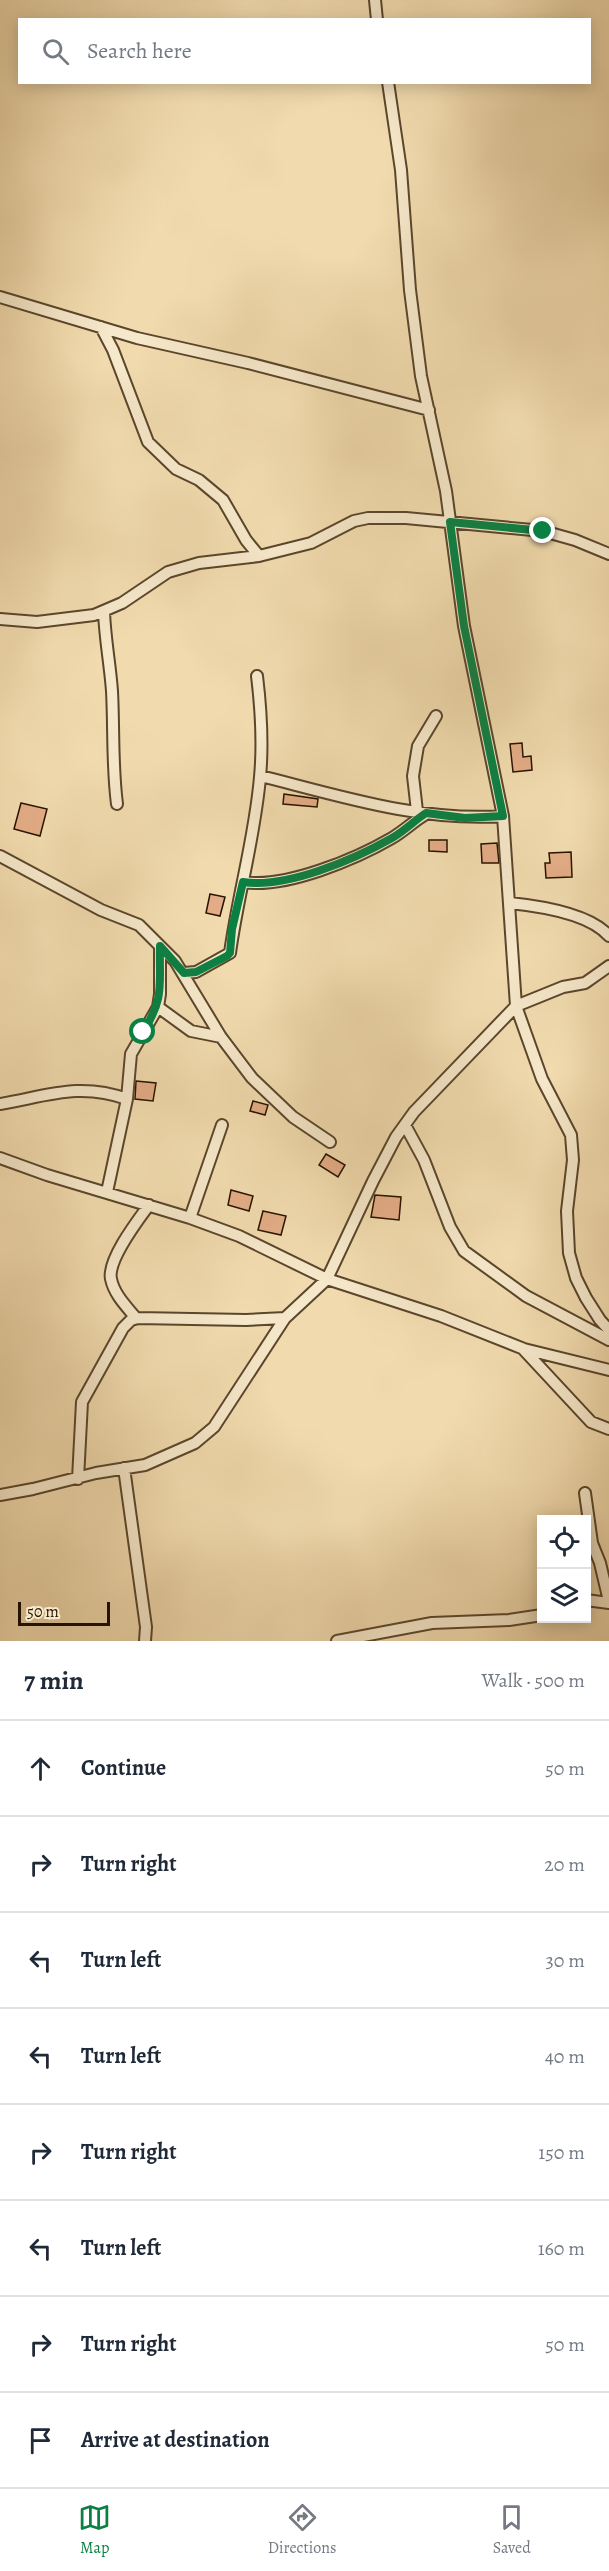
<!DOCTYPE html>
<html lang="en">
<head>
<meta charset="utf-8">
<style>
  body { margin:0; font-family:Alegreya,serif; background:#f2f2f3; color:#1f2937 }
  .controls { position:absolute; right:18px; bottom:18px; display:grid; overflow:hidden; border-radius:0px; box-shadow:0 3px 15px #0003 }
  .controls button { width:54px; height:54px; display:grid; place-items:center; padding:0; border:0; border-bottom:2px solid #e0e1e3; background:#fff; color:#1f2937; font:30px sans-serif }
  .scale { position:absolute; left:18px; bottom:15px; width:92px; box-sizing:border-box; padding-left:6px; border:3px solid #271400; border-top:0; font-size:16px; line-height:21px; white-space:nowrap; color:#271400; -webkit-text-stroke:4px #f6e8ca; paint-order:stroke }
  .stop { position:absolute; width:18px; height:18px; margin:-14px; border:4px solid #0b8043; border-radius:50%; background:#fff }
  .stop.end { background:#0b8043; border-color:#fff; box-shadow:0 2px 6px #0008 }
  .list { margin:0; padding:0; list-style:none }
  h2 { display:flex; justify-content:space-between; align-items:center; height:78px; margin:0; padding:0 24px; font-size:26px }
  h2 small { font-size:20px; font-weight:400; color:#747a83 }
  .list li { display:grid; grid-template-columns:39px 1fr auto; gap:18px; align-items:center; box-sizing:border-box; height:96px; padding:0 24px; border-top:2px solid #e0e1e3 }
  .list b { display:block; font-size:22px; white-space:nowrap }
  .list em { font-size:20px; font-style:normal; color:#747a83 }
  .icon { flex:none; width:33px; height:33px; fill:none; stroke:currentColor; stroke-width:2; stroke-linecap:round; stroke-linejoin:round }
  .map { position:relative; flex:none; width:609px; height:1641px; overflow:hidden }
  .search { position:absolute; background:#fff; box-shadow:0 3px 15px #0003; left:18px; right:18px; top:18px; height:66px; display:flex; align-items:center; gap:15px; box-sizing:border-box; padding:0 21px; border-radius:0px; color:#747a83; font-size:22px }
  .sheet { height:846px; background:#fff }
  nav { display:flex; justify-content:space-around; align-items:center; box-sizing:border-box; height:84px; border-top:2px solid #e0e1e3; background:#fff; font-size:16px; color:#747a83 }
  nav a { display:grid; justify-items:center; gap:3px }
  nav .on { color:#0b8043 }
  .map>svg:first-child { display:block }
  .building { fill:#e4ad87; stroke:#271400; stroke-width:1.5 }
  .lines { fill:none; stroke-linecap:round; stroke-linejoin:round }
  .street-casing { stroke:#5a462c; stroke-width:14 }
  .street { stroke:#f6e8ca; stroke-width:10 }
  .route { stroke:#0b8043; stroke-width:8 }
</style>
</head>
<body>
<div class="map">
<svg width="609" height="1641" viewBox="0 0 609 1641">
  <rect width="100%" height="100%" fill="#f1dbae"/>
  <filter id="stains"><feTurbulence type="fractalNoise" baseFrequency=".00333" numOctaves="4"/><feColorMatrix values="0 0 0 0 .2 0 0 0 0 .09 0 0 0 0 .02 0 0 0 .5 -.17"/></filter>
  <radialGradient id="worn" r=".72"><stop offset=".6" stop-color="#630" stop-opacity="0"/><stop offset="1" stop-color="#630" stop-opacity=".3"/></radialGradient>
  <path class="building" d="M 522,743 L 523,757 L 531,756 L 532,770 L 513,772 L 510,744 Z
    M 284,794 L 318,799 L 317,807 L 283,804 Z
    M 21,803 L 47,809 L 40,836 L 14,829 Z
    M 429,840 L 447,840 L 447,852 L 429,851 Z
    M 497,843 L 499,863 L 482,863 L 481,844 Z
    M 571,852 L 572,877 L 546,878 L 545,863 L 550,863 L 549,853 Z
    M 210,894 L 225,897 L 220,916 L 206,913 Z
    M 136,1081 L 156,1083 L 153,1101 L 135,1099 Z
    M 253,1101 L 268,1105 L 265,1115 L 250,1111 Z
    M 326,1154 L 345,1165 L 338,1177 L 319,1165 Z
    M 231,1190 L 253,1196 L 249,1211 L 228,1205 Z
    M 375,1195 L 401,1197 L 399,1220 L 371,1217 Z
    M 263,1211 L 286,1216 L 281,1235 L 258,1230 Z"/>
  <g class="lines">
    <g class="street-casing">
      <path id="street" d="M 375,0 L 377,20
        M 388,82 L 401,170 L 410,290 L 421,376 L 446,491 L 464,626 L 503,816 L 516,1006 L 542,1079 L 571,1135 L 573,1160 L 567,1211 L 569,1253 L 576,1278 L 586,1298 L 600,1320 L 609,1330
        M 0,297 L 137,338 L 248,363 L 429,410
        M 101,327 L 113,350 L 148,442 L 176,469 L 199,480 L 223,500 L 246,540 L 259,556
        M 104,612 C 105,639 110,664 112,691 C 114,729 112,766 117,804
        M 0,619 L 37,622 L 94,615 L 122,603 L 168,572 L 199,563 L 259,556 L 311,543 L 354,521 L 368,518 L 406,518 L 543,531 L 575,540 L 609,554
        M 261,776 C 340,796 421,822 503,816
        M 417,811 L 413,776 L 418,746 L 436,716
        M 0,856 L 101,910 L 139,925 L 175,961 L 221,1037 L 252,1078 L 293,1117 L 330,1142
        M 243,882 C 285,889 356,859 392,838 C 404,831 414,821 426,814
        M 510,903 C 539,906 589,913 609,936
        M 184,973 L 196,972 L 230,953 C 238,894 255,837 260,777 C 263,745 261,709 257,676
        M 158,1007 L 191,1031 L 221,1037
        M 0,1104 C 47,1096 80,1082 127,1099
        M 405,1125 L 424,1160 L 450,1227 L 464,1251 L 526,1296 L 609,1340
        M 0,1158 L 47,1175 L 190,1218 L 239,1236 L 327,1279 L 441,1316 L 524,1349 L 609,1370
        M 107,1192 L 127,1099 L 131,1054 L 158,1007 L 160,994 L 160,946
        M 190,1218 L 222,1125
        M 136,1318 C 126,1306 114,1294 111,1279 C 107,1260 138,1220 149,1205
        M 524,1350 L 591,1422 L 609,1429
        M 124,1468 L 146,1627 L 145,1641
        M 78,1479 L 82,1402 L 123,1328 L 131,1320 L 138,1318 L 246,1320 L 285,1318
        M 585,1493 L 592,1543 L 600,1563 L 609,1601
        M 0,1495 L 33,1489 L 96,1473 L 145,1465 L 195,1443 L 214,1427 L 285,1318 L 327,1279 L 373,1181 L 396,1137 L 414,1112 L 516,1006 L 563,987 L 585,983 L 609,966
        M 586,1600 L 609,1603
        M 337,1641 L 432,1623 L 509,1620 L 542,1615"/>
    </g>
    <use href="#street" class="street"/>
  </g>
  <g class="lines">
    <path class="route" d="M 143,1032 C 165,997 159,986 160,946 L 184,973 L 196,972 L 227,956 L 230,953 L 232,929 L 243,882 C 286,889 355,859 392,838 C 404,831 414,821 426,813 L 465,818 L 503,816 L 464,626 L 450,522 L 543,531"/>
  </g>
  <rect width="100%" height="100%" filter="url(#stains)"/>
  <rect width="100%" height="100%" fill="url(#worn)"/>
</svg>
<div class="controls">
<button><svg class="icon" aria-label="locate" viewBox="0 0 24 24"><circle cx="12" cy="12" r="6"/><path d="M12 2v4M12 18v4M2 12h4M18 12h4"/></svg></button>
<button><svg class="icon" aria-label="layers" viewBox="0 0 24 24"><path d="M12 4l9 5-9 5-9-5zM3 14l9 5 9-5"/></svg></button>
</div>
<div class="scale">50 m</div>
<div class="stop" style="left:143px;top:1032px"></div>
<div class="stop end" style="left:543px;top:531px"></div>
<div class="search"><svg class="icon" aria-label="search" viewBox="0 0 24 24"><circle cx="10" cy="10" r="6"/><path d="M15 15l6 6"/></svg>Search here</div>
</div>
<section class="sheet">
<h2>7 min<small>Walk · 500 m</small></h2>
<ul class="list">
<li><svg class="icon" aria-label="ahead" viewBox="0 0 24 24"><path d="M12 20V5M6 11l6-6 6 6"/></svg><div><b>Continue</b></div><em>50 m</em></li>
<li><svg class="icon" aria-label="right" viewBox="0 0 24 24"><path d="M7 20v-9h11M14 6l5 5-5 5"/></svg><div><b>Turn right</b></div><em>20 m</em></li>
<li><svg class="icon" aria-label="left" viewBox="0 0 24 24"><path d="M17 20v-9H6M10 6l-5 5 5 5"/></svg><div><b>Turn left</b></div><em>30 m</em></li>
<li><svg class="icon" aria-label="left" viewBox="0 0 24 24"><path d="M17 20v-9H6M10 6l-5 5 5 5"/></svg><div><b>Turn left</b></div><em>40 m</em></li>
<li><svg class="icon" aria-label="right" viewBox="0 0 24 24"><path d="M7 20v-9h11M14 6l5 5-5 5"/></svg><div><b>Turn right</b></div><em>150 m</em></li>
<li><svg class="icon" aria-label="left" viewBox="0 0 24 24"><path d="M17 20v-9H6M10 6l-5 5 5 5"/></svg><div><b>Turn left</b></div><em>160 m</em></li>
<li><svg class="icon" aria-label="right" viewBox="0 0 24 24"><path d="M7 20v-9h11M14 6l5 5-5 5"/></svg><div><b>Turn right</b></div><em>50 m</em></li>
<li><svg class="icon" aria-label="arrive" viewBox="0 0 24 24"><path d="M6 21V4h12l-3 4 3 4H6"/></svg><div><b>Arrive at destination</b></div></li>
</ul>
</section>
<nav>
<a class="on"><svg class="icon" aria-label="map" viewBox="0 0 24 24"><path d="M3 6l6-2 6 2 6-2v14l-6 2-6-2-6 2zM9 4v14M15 6v14"/></svg>Map</a>
<a><svg class="icon" aria-label="directions" viewBox="0 0 24 24"><path d="M12 3l9 9-9 9-9-9zM9 14v-3h6M13 9l2 2-2 2"/></svg>Directions</a>
<a><svg class="icon" aria-label="saved" viewBox="0 0 24 24"><path d="M7 4h10v16l-5-4-5 4z"/></svg>Saved</a>
</nav>
</body>
</html>
